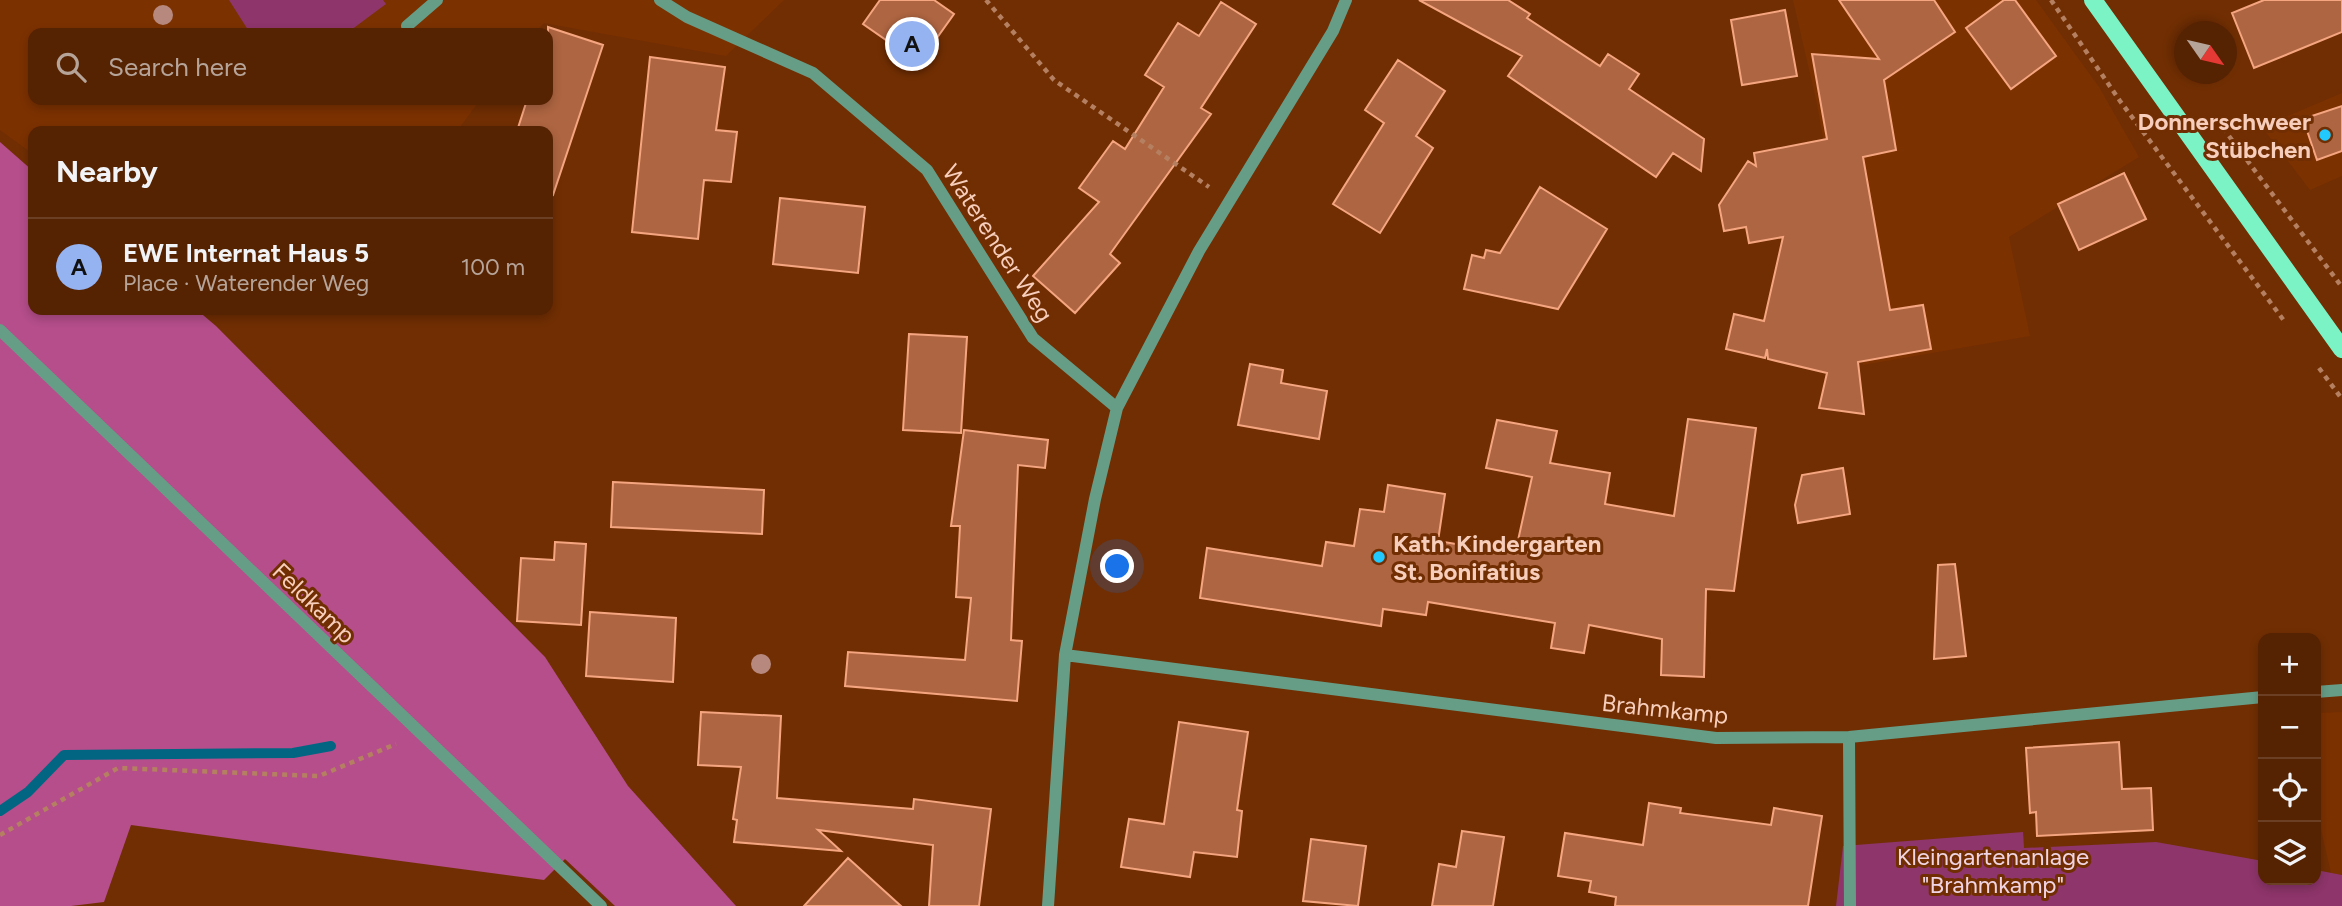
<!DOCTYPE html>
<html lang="en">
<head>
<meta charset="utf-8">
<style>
  body { margin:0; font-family:Figtree,sans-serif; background:#5e2f11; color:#f1f3f6 }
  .controls { position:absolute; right:21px; bottom:21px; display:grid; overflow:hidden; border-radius:14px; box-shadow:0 4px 10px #0003 }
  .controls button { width:63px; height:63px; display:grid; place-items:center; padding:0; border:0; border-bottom:2px solid #6b3f24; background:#552202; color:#f1f3f6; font:35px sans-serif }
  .compass { position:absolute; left:2174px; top:21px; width:63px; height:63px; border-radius:50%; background:#552202; box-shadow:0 4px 10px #0003; rotate:124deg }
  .you { position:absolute; left:1118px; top:567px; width:24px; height:24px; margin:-18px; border:5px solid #fff; border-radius:50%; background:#1a73e8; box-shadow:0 0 0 10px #1a73e833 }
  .badge { display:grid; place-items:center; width:46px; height:46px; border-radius:50%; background:#95b2f1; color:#111; font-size:23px; font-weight:700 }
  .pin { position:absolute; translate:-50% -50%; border:4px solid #fff; box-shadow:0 2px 7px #0006 }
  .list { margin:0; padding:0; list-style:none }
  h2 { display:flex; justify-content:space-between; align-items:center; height:91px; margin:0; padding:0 28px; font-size:30px }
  h2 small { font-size:23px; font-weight:400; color:#b6a499 }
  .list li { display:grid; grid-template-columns:46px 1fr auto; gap:21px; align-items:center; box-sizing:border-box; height:98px; padding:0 28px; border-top:2px solid #6b3f24 }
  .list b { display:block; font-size:26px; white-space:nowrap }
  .list p { margin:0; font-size:23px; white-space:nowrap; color:#b6a499 }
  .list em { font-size:23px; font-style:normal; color:#b6a499 }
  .icon { flex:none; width:38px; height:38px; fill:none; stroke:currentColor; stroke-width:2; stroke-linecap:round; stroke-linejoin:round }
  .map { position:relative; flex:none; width:2342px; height:906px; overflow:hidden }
  .search { position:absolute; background:#552202; box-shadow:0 4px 10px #0003; left:28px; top:28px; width:525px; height:77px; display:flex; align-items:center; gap:18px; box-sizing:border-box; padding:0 24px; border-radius:14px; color:#b6a499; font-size:26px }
  .panel { position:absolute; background:#552202; box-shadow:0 4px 10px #0003; left:28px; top:126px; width:525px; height:189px; border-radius:14px }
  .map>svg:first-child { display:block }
  .built { fill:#7c3100 }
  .green { fill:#8e356b }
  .forest { fill:#b54e8b }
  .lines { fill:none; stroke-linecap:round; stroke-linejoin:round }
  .stream { stroke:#026683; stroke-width:10 }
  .building { fill:#ae6541; stroke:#f5a681; stroke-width:2 }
  .path { stroke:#b58061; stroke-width:4.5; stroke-dasharray:5 5; stroke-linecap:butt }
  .minor { stroke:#669d86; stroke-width:12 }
  .major { stroke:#7bf3c5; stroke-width:18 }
  .tree { fill:#b7897e }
  .poi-dot { fill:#22c9fd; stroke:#712e03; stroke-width:2.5 }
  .labels { text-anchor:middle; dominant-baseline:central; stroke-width:6; stroke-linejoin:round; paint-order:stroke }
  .poi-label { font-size:24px; font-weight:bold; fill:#f7cebb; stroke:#712e03; text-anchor:end }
  .street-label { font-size:24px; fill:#f7cebb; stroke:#712e03 }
  .park-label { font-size:24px; fill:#f0d4e2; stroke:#712e03 }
</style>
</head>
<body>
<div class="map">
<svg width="2342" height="906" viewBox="0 0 2342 906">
  <rect width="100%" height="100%" fill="#712e03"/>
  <path class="built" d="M 0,0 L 784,0 L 726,56 L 544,23 L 534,33 L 33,33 L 33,100 L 480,100 L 457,131 L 33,131 L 33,154 L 0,130 Z
    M 1793,0 L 2036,0 L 2099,87 L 2139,157 L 2009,237 L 2030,336 L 1863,365 L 1817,104 Z
    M 2342,93 L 2342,176 L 2310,190 L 2262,127 Z
    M 2342,712 L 2342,875 L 2331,873 L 2316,808 L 2316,713 Z"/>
  <path class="green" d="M 229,0 L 383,0 L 386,4 L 347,33 L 250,33 Z
    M 2023,832 L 2024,848 L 2156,842 L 2263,861 L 2263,880 L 2316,880 L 2316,870 L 2342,875 L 2342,906 L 1836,906 L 1843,846 Z"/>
  <path class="forest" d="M 0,142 L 33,171 L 33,310 L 197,310 L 216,326 L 545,657 L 628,786 L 736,906 L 615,906 L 565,859 L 544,880 L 131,825 L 104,902 L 71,906 L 0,906 Z"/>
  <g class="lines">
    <path class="stream" d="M 0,811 L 28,792 L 64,755 L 293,753 L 331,746"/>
  </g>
  <path class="building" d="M 880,0 L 934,0 L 954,14 L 919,63 L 863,24 Z
    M 1419,0 L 1508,0 L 1530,14 L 1527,18 L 1600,66 L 1608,54 L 1639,74 L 1629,89 L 1704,139 L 1701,171 L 1673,153 L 1656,177 L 1508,76 L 1522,56 Z
    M 1839,0 L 1934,0 L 1955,32 L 1884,80 L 1896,150 L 1863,157 L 1890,310 L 1923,305 L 1931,349 L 1858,362 L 1864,414 L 1819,408 L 1827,373 L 1768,359 L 1767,349 L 1765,358 L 1726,349 L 1734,314 L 1764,321 L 1783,237 L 1749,243 L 1746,227 L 1724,231 L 1719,205 L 1748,161 L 1756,166 L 1754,153 L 1827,139 L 1812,54 L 1879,59 Z
    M 2004,0 L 2015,0 L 2056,56 L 2011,89 L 1966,28 Z
    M 2264,0 L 2342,0 L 2342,32 L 2254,68 L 2232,13 Z
    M 1221,2 L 1256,24 L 1201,108 L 1211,114 L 1110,254 L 1120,263 L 1075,313 L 1033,276 L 1099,202 L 1079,188 L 1113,141 L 1125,149 L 1164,87 L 1145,75 L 1178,23 L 1199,36 Z
    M 1785,10 L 1797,76 L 1742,85 L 1731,20 Z
    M 548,27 L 603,45 L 553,195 L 548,194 L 548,131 L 517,131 L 527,100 L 548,100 Z
    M 650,57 L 725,67 L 716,130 L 737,132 L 731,182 L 704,180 L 698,239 L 632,232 Z
    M 1398,60 L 1445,91 L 1416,136 L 1433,148 L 1380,233 L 1333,204 L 1384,123 L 1365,110 Z
    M 2342,106 L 2342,151 L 2317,160 L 2303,119 Z
    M 2124,173 L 2146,219 L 2079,250 L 2058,204 Z
    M 1540,187 L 1607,229 L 1558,309 L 1464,289 L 1472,255 L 1484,258 L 1486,250 L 1500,253 Z
    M 780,198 L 865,207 L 858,273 L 773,264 Z
    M 909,334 L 967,337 L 961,433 L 903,430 Z
    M 1250,364 L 1283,370 L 1281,383 L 1327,391 L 1319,439 L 1238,425 Z
    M 1688,419 L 1756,428 L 1734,591 L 1706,589 L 1704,677 L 1661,675 L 1662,639 L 1589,625 L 1584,653 L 1551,648 L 1555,623 L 1428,602 L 1426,615 L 1383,609 L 1381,626 L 1200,598 L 1207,548 L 1322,566 L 1326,542 L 1354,546 L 1360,509 L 1384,512 L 1388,485 L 1445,494 L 1438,541 L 1515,554 L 1532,477 L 1486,468 L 1497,420 L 1557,431 L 1550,463 L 1610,473 L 1605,504 L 1674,516 Z
    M 964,430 L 1048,440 L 1045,468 L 1018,465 L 1011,640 L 1022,641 L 1017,701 L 845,686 L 848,652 L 965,660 L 971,598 L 956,597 L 960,526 L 951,526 Z
    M 1843,468 L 1850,514 L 1798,523 L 1795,505 L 1802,475 Z
    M 613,482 L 764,490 L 762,534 L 611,527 Z
    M 555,542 L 586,544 L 581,625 L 517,621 L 521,558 L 554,560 Z
    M 1955,564 L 1966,656 L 1934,659 L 1938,565 Z
    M 590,612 L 676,618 L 673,682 L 586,676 Z
    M 701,712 L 781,716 L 777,798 L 913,809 L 914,799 L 991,809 L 979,906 L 929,906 L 933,845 L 818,830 L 841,851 L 734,842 L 737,820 L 733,819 L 741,767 L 698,765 Z
    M 1179,722 L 1248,732 L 1237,810 L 1242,811 L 1237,857 L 1194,852 L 1190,877 L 1121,867 L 1129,819 L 1164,824 Z
    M 2119,742 L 2122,789 L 2151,788 L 2153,830 L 2037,836 L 2036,812 L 2030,813 L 2026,748 Z
    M 1649,803 L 1681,808 L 1680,813 L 1771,825 L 1774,808 L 1822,816 L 1808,906 L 1615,906 L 1616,897 L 1589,892 L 1591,881 L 1558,876 L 1565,833 L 1643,845 Z
    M 1462,831 L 1504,837 L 1493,906 L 1432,906 L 1439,864 L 1456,867 Z
    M 1311,839 L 1366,846 L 1358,906 L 1303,901 Z
    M 848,858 L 901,906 L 804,906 Z"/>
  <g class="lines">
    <path class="path" d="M 986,0 L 1054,80 L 1209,187
      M 2051,0 L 2120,101 L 2285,322
      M 2223,128 L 2342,287
      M 2319,368 L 2342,399
      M 0,835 L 118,768 L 319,776 L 396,744"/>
    <path class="minor" d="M 660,0 L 687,17 L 813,73 L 927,170 L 1033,338 L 1117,408
      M 407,26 L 437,0
      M 0,330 L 601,906
      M 1065,655 L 1716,738 L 1849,737 L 2263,697
      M 2316,692 L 2342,690
      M 1849,737 L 1850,906
      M 1048,906 L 1065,655 L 1095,499 L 1117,408 L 1199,251 L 1333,31 L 1346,0"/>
    <path class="major" d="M 2093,0 L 2342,349"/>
  </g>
  <g class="tree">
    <circle cx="163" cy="15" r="10"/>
    <circle cx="761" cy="664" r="10"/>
  </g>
  <g class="poi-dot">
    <circle cx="2325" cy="135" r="7"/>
    <circle cx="1379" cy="557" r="7"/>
  </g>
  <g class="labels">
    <g class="poi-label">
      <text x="2311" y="121">Donnerschweer<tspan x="2311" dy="28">Stübchen</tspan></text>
      <text x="1393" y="543" text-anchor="start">Kath. Kindergarten<tspan x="1393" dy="28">St. Bonifatius</tspan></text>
    </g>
    <g class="street-label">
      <text transform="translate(998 243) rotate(57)">Waterender Weg</text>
      <text transform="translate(314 603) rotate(44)">Feldkamp</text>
      <text transform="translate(1665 709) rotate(6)">Brahmkamp</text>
    </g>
    <g class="park-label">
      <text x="1993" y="856">Kleingartenanlage<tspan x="1993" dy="28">"Brahmkamp"</tspan></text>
    </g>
  </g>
</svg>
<div class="controls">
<button>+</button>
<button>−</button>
<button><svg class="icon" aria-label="locate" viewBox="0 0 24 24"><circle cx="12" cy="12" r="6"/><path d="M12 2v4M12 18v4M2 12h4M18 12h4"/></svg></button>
<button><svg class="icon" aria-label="layers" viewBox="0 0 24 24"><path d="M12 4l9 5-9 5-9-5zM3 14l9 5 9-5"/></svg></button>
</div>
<svg class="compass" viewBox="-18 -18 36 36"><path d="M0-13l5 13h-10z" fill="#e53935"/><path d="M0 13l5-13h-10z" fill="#b6a499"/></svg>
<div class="you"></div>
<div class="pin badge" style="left:912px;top:44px">A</div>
<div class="search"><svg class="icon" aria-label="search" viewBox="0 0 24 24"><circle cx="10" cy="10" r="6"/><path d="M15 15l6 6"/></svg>Search here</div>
<section class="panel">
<h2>Nearby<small></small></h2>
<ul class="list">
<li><span class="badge">A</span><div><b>EWE Internat Haus 5</b><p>Place · Waterender Weg</p></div><em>100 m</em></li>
</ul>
</section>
</div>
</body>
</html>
